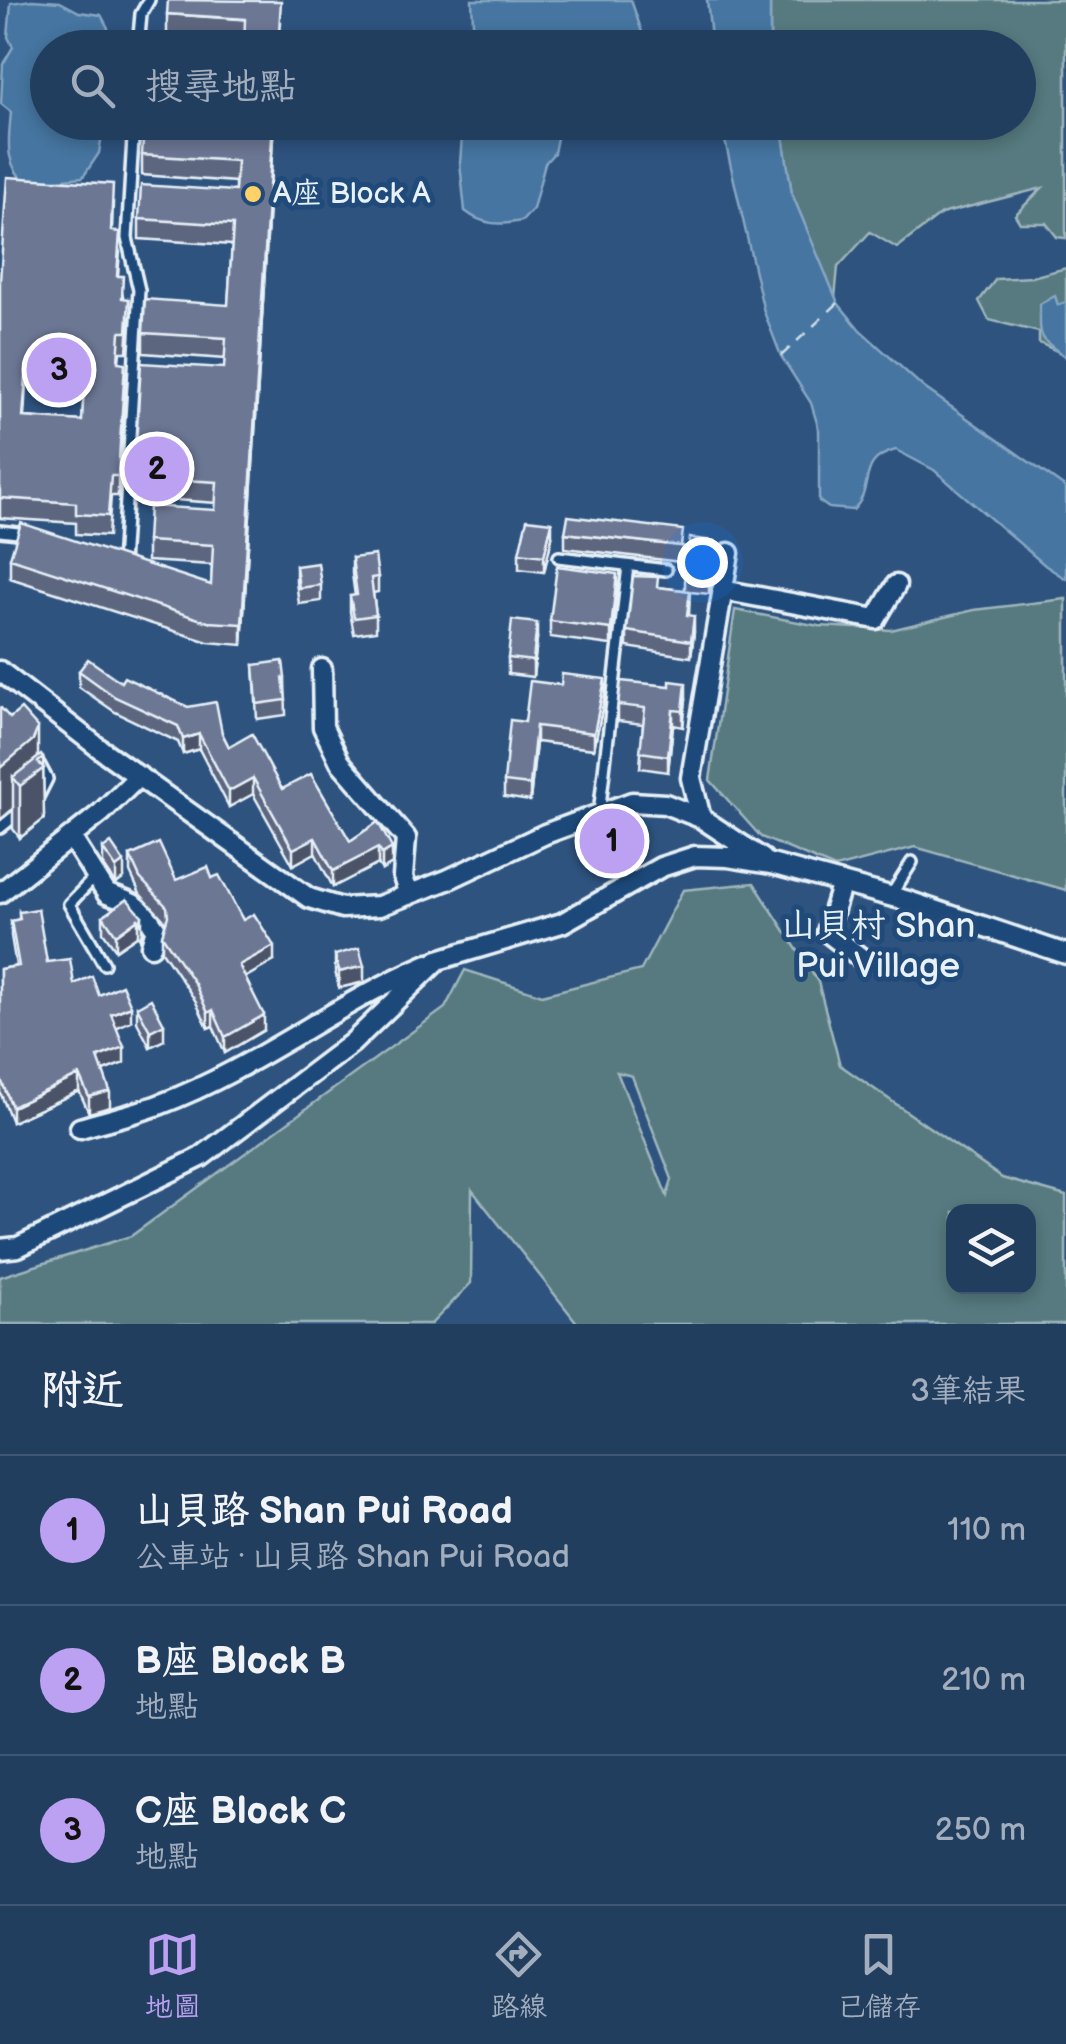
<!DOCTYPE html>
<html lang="zh-TW">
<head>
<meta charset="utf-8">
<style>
  body { margin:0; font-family:"Balsamiq Sans","LXGW WenKai TC",sans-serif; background:#2e4968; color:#f1f3f6 }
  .controls { position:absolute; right:30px; bottom:30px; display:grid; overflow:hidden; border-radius:20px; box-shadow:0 5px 15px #0003 }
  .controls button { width:90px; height:90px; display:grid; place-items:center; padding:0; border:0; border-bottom:2px solid #3f5774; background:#223e5f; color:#f1f3f6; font:50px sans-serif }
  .you { position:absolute; left:702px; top:562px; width:35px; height:35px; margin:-25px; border:8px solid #fff; border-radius:50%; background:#1a73e8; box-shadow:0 0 0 15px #1a73e833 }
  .badge { display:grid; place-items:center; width:65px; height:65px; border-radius:50%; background:#bca0f2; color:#111; font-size:32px; font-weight:700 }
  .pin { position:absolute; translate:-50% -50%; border:5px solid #fff; box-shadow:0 2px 10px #0006 }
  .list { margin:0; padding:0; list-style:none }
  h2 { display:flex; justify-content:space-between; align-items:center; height:130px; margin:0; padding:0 40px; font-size:42px }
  h2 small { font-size:32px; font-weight:400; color:#a2aebd }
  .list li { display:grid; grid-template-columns:65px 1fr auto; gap:30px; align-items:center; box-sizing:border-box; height:150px; padding:0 40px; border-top:2px solid #3f5774 }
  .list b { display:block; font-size:38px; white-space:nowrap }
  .list p { margin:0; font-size:32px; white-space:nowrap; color:#a2aebd }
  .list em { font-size:32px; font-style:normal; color:#a2aebd }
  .icon { flex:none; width:55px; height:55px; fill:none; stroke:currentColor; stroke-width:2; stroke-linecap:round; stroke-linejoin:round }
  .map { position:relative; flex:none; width:1066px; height:1324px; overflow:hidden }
  .search { position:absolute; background:#223e5f; box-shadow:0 5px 15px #0003; left:30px; right:30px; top:30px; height:110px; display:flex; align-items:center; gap:25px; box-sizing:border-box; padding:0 35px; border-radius:55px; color:#a2aebd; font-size:38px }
  .sheet { height:580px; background:#223e5f }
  nav { display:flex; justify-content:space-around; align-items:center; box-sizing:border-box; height:140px; border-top:2px solid #3f5774; background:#223e5f; font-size:28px; color:#a2aebd }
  nav a { display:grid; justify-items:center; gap:5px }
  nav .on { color:#bca0f2 }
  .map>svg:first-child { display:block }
  .green { fill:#567a7f; stroke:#9fb6bc; stroke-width:2.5; fill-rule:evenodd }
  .water { fill:#4474a0; stroke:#86a6c3; stroke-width:2.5 }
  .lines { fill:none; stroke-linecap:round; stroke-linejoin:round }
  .ferry { stroke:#cfdeeb; stroke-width:2.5; stroke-dasharray:12 10; stroke-linecap:butt }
  .lane-casing { stroke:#e8f1f8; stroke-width:16 }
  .street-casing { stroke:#e8f1f8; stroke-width:25 }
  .lane { stroke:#1f4a7a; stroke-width:9 }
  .street { stroke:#1f4a7a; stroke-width:18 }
  .wall { fill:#5d667f; stroke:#e8f1f8; stroke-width:2.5; fill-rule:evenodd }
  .shaded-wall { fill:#4c5368; stroke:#e8f1f8; stroke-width:2.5 }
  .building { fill:#6c7794; stroke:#e8f1f8; stroke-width:2.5; fill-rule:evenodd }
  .poi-dot { fill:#ffd166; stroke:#1f4a7a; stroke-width:4 }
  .labels { text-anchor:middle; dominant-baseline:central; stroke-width:10; stroke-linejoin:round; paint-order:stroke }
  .poi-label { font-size:30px; fill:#e8f1f8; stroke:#1f4a7a; text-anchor:start }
  .quarter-label { font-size:35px; fill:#e8f1f8; stroke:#1f4a7a }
</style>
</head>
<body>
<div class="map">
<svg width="1066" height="1324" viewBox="0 0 1066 1324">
  <rect width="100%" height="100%" fill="#2e537f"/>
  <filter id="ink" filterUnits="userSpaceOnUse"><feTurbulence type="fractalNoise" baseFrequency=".01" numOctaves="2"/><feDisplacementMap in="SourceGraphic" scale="20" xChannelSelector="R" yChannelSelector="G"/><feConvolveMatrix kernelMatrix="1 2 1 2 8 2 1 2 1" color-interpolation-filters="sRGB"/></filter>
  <g filter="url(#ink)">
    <path class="green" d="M 770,0 L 1066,0 L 1066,238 L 1057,237 L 1046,223 L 1020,223 L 1015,215 L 1042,188 L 941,214 L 897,248 L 870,232 L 838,267 L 835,298 L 792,194 L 781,123 L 1018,122 L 1018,48 L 770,48 Z
      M 1066,268 L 1066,355 L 1039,343 L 1039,332 L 989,320 L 979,301 L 996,279 L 1032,277 Z
      M 1066,599 L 1066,890 L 915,847 L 835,868 L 761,837 L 710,780 L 735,610 L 819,626 L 891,630 L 974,610 Z
      M 754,883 L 818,982 L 840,1065 L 1002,1178 L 1066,1196 L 1066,1324 L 578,1324 L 472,1190 L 471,1283 L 431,1324 L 0,1324 L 0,1277 L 131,1236 L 445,1008 L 465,970 L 542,995 L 641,970 L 683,890 ZM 617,1072 L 632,1076 L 672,1179 L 667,1196 ZM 954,1212 L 1028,1212 L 1028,1286 L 954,1286 Z"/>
    <path class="water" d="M 32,0 L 60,2 L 79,12 L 101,15 L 108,28 L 104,47 L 48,48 L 48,122 L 104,123 L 99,153 L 83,177 L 26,183 C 3,163 9,139 11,112 L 1,104 L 3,64 L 13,47 L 8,37 L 11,3 Z
      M 472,0 L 631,0 L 644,38 L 658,47 L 474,47 Z
      M 707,0 L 770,0 L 770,47 L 712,47 Z
      M 463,123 L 565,123 L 558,133 L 554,153 L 545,163 L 533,209 L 522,221 C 500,225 484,226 465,211 L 460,163 Z
      M 721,123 L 781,123 L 792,194 L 838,303 L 860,330 L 923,387 L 1066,488 L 1066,579 L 1046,566 L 934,470 L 896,450 C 855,460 876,488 853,510 L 829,508 L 819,501 L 819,430 L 811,403 L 781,356 L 764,312 Z
      M 1055,296 L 1058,305 L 1066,302 L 1066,357 C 1037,337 1040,338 1040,304 Z"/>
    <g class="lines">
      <path class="ferry" d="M 781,356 L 838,303"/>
      <g class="lane-casing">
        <path id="lane" d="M 138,48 L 141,14 L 149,0
          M 0,531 L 27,534
          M 559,557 L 666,570
          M 122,565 L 139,290 L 127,238 L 134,122
          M 37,799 L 47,779 L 39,764
          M 599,814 L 628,566
          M 591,817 L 608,855
          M 0,828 L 21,811
          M 96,876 L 69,904 L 104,964
          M 890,897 L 912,862"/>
      </g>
      <g class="street-casing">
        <path id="street" d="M 722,590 L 876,619 L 896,585
          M 322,669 L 323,727 L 340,762 L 406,838 L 403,877 L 409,895
          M 0,671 L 103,751 L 309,898 L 342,908 L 379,906 L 447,880 L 545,834 L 632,802 L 665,804 L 701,818 L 763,859
          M 701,818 L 691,778 L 729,553
          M 71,837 L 107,894 C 134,903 139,904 156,929 L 151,946
          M 841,886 L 827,932 L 865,961
          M 0,893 L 101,813 L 139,776
          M 80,1128 C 107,1120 135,1114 161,1104 C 255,1069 336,1003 428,964
          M 0,1249 L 18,1247 L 201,1157 L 352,1043 L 438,960 L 562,923 L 661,867 L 695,856 L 728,857 L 771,864 L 908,901 L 1066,954"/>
      </g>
      <use href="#lane" class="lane"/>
      <use href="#street" class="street"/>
    </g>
    <path class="wall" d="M 167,14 L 281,22 L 279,48 L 149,48 L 244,47 L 244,40 L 167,35 Z
      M 239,122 L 274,122 L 242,645 L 208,642 L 10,578 L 10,558 L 211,585 L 212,565 L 147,561 L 147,541 L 215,510 L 216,503 L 134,497 L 134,477 L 224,368 L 225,359 L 143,353 L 143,333 L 228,305 L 232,245 L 139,239 L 139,219 L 235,191 L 235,182 L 142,175 L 142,155 L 238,130 Z
      M 113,203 L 112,231 L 120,252 L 118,276 L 129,319 L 127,352 L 120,352 L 119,362 L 125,382 L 118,496 L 111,496 L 108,536 L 76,534 L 76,523 L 0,518 L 0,281 ZM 27,384 L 84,388 L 82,421 L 25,417 Z
      M 565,533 L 683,546 L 681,562 L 565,548 Z
      M 552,537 L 544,572 L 519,569 L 519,553 Z
      M 715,556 L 709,594 L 690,592 L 689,616 L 694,632 L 691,657 L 627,647 L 627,631 L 658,587 L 685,590 L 685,575 Z
      M 352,558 L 378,577 L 378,592 L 373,593 L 376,615 L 376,631 L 354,634 L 350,612 L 350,596 L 355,596 L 352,574 Z
      M 296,566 L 321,585 L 321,601 L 299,604 L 296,582 Z
      M 617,590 L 611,645 L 550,637 L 550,621 Z
      M 537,639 L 533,677 L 508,674 L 508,658 Z
      M 254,665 L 285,678 L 286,715 L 257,719 Z
      M 79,671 L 121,682 L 222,733 L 229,747 L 350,841 L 378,822 L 392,864 L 382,870 L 378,864 L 333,887 L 315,853 L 293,865 L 253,794 L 229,807 L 199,749 L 183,754 L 178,742 L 115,712 L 79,687 Z
      M 605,694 L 594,749 L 536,742 L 530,801 L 504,797 L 504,782 L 525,722 Z
      M 686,699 L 683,727 L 673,725 L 668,772 L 640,768 L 643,724 L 618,721 L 618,705 Z
      M 0,709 L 38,757 L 43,767 L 44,819 L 20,838 L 13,829 L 13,809 L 0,820 Z
      M 103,849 L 124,878 L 116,884 L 103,865 Z
      M 130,856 L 176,880 L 212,878 L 274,961 L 245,977 L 264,1030 L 225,1053 L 213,1026 L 208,1028 L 195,1000 L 162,951 L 162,935 L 166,922 L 140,894 L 130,872 Z
      M 19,912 L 47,962 L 74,984 L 99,995 L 131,1021 L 116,1027 L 124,1063 L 103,1071 L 110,1107 L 89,1113 L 79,1091 L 12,1122 L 0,1092 L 0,969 L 16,966 L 11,936 L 11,921 L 19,919 Z
      M 103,916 L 142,916 L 142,931 L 140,939 L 138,935 L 116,950 L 103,932 Z
      M 335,955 L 364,982 L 339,988 L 335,971 Z
      M 137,1007 L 164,1040 L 150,1047 L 137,1022 Z"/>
    <path class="shaded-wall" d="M 273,122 L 274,122 L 242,645 L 242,624 Z
      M 125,363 L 125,382 L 118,496 L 118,476 Z
      M 552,522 L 552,537 L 544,572 L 544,556 Z
      M 715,541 L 715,556 L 709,594 L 709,578 Z
      M 617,574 L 617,590 L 611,645 L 611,629 Z
      M 694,616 L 694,632 L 691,657 L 691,641 Z
      M 537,623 L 537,639 L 533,677 L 533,661 Z
      M 605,679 L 605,694 L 594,749 L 594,733 Z
      M 686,683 L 686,699 L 683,727 L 683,711 Z
      M 673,710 L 673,725 L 668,772 L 668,756 Z
      M 536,726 L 536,742 L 530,801 L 530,785 Z
      M 38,728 L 38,772 L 38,762 L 43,758 L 44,819 L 20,838 L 20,786 L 13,777 L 13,809 L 0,820 L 0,768 Z
      M 199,734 L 199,749 L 183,754 L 183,739 Z
      M 253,778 L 253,794 L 229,807 L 229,791 Z
      M 315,838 L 315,853 L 293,865 L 293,849 Z
      M 378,848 L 378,864 L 333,887 L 333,871 Z
      M 392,848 L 392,864 L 382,870 L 382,854 Z
      M 124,862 L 124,878 L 116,884 L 116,868 Z
      M 138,919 L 138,935 L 116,950 L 116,935 Z
      M 274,946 L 274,961 L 239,981 L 239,965 Z
      M 364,966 L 364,982 L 339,988 L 339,972 Z
      M 131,1006 L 131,1021 L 111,1030 L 111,1014 Z
      M 213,1010 L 213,1026 L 208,1028 L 208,1013 Z
      M 264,1015 L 264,1030 L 225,1053 L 225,1037 Z
      M 164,1024 L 164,1040 L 150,1047 L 150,1031 Z
      M 124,1047 L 124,1063 L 98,1073 L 98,1057 Z
      M 79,1075 L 79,1091 L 12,1122 L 12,1107 Z
      M 110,1091 L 110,1107 L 89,1113 L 89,1097 Z"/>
    <path class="building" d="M 168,0 L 281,1 L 278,48 L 149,48 L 149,41 L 244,47 L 245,19 L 167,14 Z
      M 239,122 L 273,122 L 242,624 L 208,622 L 10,558 L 21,523 L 211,585 L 213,545 L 147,541 L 149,506 L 215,510 L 217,482 L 134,477 L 141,363 L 224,368 L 226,338 L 143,333 L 145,299 L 228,305 L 233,225 L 139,219 L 141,185 L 235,191 L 237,161 L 142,155 L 144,124 L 238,130 Z
      M 7,177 L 113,184 L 111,231 L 120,232 L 117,276 L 123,276 L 122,298 L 129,299 L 127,332 L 120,332 L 118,362 L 125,363 L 118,476 L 111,476 L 108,516 L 76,514 L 76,503 L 0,498 L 0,281 ZM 27,364 L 85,368 L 82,421 L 23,417 Z
      M 568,516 L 683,530 L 681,546 L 565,533 Z
      M 527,519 L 552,522 L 544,556 L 519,553 Z
      M 690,538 L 715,541 L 709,578 L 685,575 Z
      M 375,555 L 378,577 L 371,578 L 376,615 L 354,618 L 350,596 L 357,595 L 352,558 Z
      M 318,563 L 321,585 L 299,588 L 296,566 Z
      M 557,566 L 617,574 L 611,629 L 550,621 Z
      M 633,576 L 658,577 L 657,587 L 690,591 L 687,615 L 694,616 L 691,641 L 627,631 Z
      M 512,620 L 537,623 L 533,661 L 508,658 Z
      M 88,659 L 121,682 L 124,677 L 188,707 L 216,702 L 222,733 L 229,747 L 252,734 L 282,789 L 311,774 L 350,841 L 378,822 L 392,848 L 382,854 L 378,848 L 333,871 L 315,838 L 293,849 L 253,778 L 229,791 L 199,734 L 183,739 L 178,726 L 115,697 L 79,671 Z
      M 283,661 L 285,678 L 283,678 L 286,700 L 257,704 L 254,665 Z
      M 562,674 L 605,679 L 594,733 L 536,726 L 530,785 L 504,782 L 510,720 L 525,722 L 530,681 L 561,685 Z
      M 621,681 L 670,686 L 670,681 L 686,683 L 683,711 L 673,710 L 668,756 L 640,752 L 645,708 L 618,705 Z
      M 1,708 L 10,718 L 21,709 L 38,728 L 33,740 L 0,768 L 0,709 Z
      M 41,755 L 43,758 L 38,762 L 44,768 L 20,786 L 13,777 Z
      M 111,843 L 124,862 L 116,868 L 103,849 Z
      M 159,843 L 176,880 L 208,867 L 212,878 L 219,875 L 243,920 L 254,914 L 274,946 L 239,965 L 264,1015 L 225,1037 L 213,1010 L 208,1013 L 195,984 L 162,935 L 168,916 L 167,907 L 140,878 L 130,856 Z
      M 127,899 L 142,916 L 140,923 L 138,919 L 116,935 L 103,916 Z
      M 38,909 L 47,962 L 70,959 L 74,984 L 92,976 L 99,995 L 122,985 L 131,1006 L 111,1014 L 124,1047 L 98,1057 L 110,1091 L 89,1097 L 79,1075 L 12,1107 L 0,1077 L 0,969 L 19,966 L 11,921 L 20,919 L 19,912 Z
      M 359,948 L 364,966 L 339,972 L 335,955 Z
      M 151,999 L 164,1024 L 150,1031 L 137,1007 Z"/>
  </g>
  <circle class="poi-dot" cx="253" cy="194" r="10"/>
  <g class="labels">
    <g class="poi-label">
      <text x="273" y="194">A座 Block A</text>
    </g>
    <g class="quarter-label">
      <text x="878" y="926">山貝村 Shan<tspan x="878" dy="40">Pui Village</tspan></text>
    </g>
  </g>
</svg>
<div class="controls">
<button><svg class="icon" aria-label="layers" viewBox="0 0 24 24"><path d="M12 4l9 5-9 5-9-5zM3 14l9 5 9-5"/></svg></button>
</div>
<div class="you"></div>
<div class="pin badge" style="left:612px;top:841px">1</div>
<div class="pin badge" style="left:157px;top:469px">2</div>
<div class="pin badge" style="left:59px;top:370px">3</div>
<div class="search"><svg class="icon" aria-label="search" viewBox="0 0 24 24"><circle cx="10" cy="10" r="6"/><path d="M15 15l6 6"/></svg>搜尋地點</div>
</div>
<section class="sheet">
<h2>附近<small>3筆結果</small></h2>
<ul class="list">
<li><span class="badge">1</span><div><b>山貝路 Shan Pui Road</b><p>公車站 · 山貝路 Shan Pui Road</p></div><em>110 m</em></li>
<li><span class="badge">2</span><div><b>B座 Block B</b><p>地點</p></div><em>210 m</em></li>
<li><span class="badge">3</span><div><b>C座 Block C</b><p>地點</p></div><em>250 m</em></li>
</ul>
</section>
<nav>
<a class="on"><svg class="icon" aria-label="map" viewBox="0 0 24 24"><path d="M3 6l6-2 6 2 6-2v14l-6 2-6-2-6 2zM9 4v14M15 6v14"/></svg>地圖</a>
<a><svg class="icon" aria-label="directions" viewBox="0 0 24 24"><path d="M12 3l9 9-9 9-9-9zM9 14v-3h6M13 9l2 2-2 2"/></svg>路線</a>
<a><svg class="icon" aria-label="saved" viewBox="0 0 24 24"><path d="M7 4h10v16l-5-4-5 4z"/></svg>已儲存</a>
</nav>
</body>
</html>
